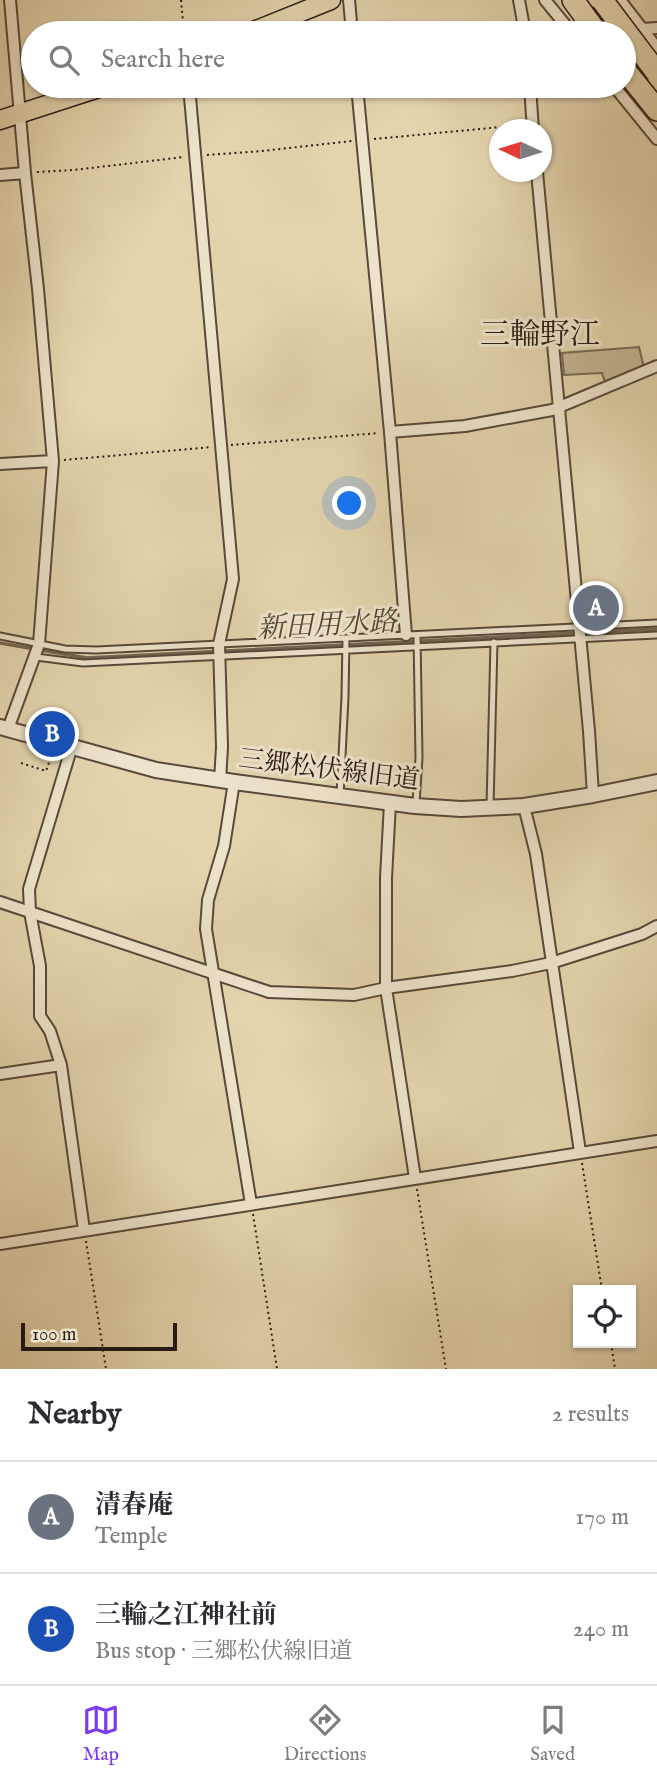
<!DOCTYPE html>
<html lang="en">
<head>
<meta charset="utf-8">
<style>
  body { margin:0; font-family:"IM FELL English","Noto Serif JP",serif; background:#f7f7f7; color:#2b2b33 }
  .controls { position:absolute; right:21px; bottom:21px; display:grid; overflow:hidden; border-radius:0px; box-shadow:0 2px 5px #0004 }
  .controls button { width:63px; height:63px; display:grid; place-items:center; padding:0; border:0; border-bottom:2px solid #e1e1e2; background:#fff; color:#2b2b33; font:35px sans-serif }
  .compass { position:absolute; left:489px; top:119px; width:63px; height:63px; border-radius:50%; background:#fff; box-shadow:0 2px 5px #0004; rotate:274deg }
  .scale { position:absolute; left:21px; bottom:18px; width:156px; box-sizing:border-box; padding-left:7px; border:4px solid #291b14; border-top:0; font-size:19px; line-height:24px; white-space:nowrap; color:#291b14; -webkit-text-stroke:5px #ede3ca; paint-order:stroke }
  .you { position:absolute; left:350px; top:504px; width:24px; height:24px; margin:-18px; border:5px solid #fff; border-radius:50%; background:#1a73e8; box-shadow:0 0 0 10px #1a73e833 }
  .badge { display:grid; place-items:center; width:46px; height:46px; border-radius:50%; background:#7c3aed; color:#fff; font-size:23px; font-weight:700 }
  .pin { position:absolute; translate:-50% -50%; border:4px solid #fff; box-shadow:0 2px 7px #0006 }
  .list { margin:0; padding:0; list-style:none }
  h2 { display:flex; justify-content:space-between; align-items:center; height:91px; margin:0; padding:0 28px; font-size:30px }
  h2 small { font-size:23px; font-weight:400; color:#7c7c81 }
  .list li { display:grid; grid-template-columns:46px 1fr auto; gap:21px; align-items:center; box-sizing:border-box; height:112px; padding:0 28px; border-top:2px solid #e1e1e2 }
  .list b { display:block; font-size:26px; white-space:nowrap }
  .list p { margin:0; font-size:23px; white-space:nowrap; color:#7c7c81 }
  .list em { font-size:23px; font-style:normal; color:#7c7c81 }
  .icon { flex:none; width:38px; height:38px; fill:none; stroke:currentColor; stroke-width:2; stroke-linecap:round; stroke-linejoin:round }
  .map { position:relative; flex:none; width:657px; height:1369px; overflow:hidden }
  .search { position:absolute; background:#fff; box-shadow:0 2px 5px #0004; left:21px; right:21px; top:21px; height:77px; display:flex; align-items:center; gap:18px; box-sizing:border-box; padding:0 24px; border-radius:38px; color:#7c7c81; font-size:26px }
  .sheet { height:315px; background:#fff }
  nav { display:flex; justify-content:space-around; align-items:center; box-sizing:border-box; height:98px; border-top:2px solid #e1e1e2; background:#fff; font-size:19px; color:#7c7c81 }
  nav a { display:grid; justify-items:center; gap:4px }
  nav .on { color:#7c3aed }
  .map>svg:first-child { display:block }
  .green { fill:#c3b593; stroke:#766854; stroke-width:2 }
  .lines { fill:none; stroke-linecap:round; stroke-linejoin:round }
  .stream { stroke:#736451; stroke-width:3.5 }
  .service-casing { stroke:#58493a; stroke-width:9 }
  .minor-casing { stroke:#58493a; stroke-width:14 }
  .tertiary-casing { stroke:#58493a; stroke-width:18 }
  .primary-casing { stroke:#291b14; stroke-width:21 }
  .motorway-casing { stroke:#291b14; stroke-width:24 }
  .path { stroke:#291b14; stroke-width:2; stroke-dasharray:2 3.5; stroke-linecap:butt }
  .service { stroke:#ede3ca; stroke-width:5 }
  .minor { stroke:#ede3ca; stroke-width:10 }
  .tertiary { stroke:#ede3ca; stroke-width:14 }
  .primary { stroke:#e3d4ad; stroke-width:18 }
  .motorway { stroke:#e3d4ad; stroke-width:21 }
  .motorway-bridge-casing { stroke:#291b14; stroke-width:24; stroke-linecap:butt }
  .motorway-bridge { stroke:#e3d4ad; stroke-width:21 }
  .labels { text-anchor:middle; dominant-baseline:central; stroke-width:6; stroke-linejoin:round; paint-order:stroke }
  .street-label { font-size:26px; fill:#291b14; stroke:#ede3ca }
  .water-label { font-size:28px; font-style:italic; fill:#544637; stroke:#ede3ca }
  .quarter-label { font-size:30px; fill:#291b14; stroke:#ede3ca }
</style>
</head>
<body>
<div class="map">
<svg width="657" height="1369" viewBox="0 0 657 1369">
  <rect width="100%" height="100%" fill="#e3d4ad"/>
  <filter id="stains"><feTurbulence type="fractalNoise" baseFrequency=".00286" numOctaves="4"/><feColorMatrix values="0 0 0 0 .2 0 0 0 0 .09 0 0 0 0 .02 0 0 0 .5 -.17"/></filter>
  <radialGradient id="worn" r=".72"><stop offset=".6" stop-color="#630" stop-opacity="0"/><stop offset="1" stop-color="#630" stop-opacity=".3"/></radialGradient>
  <path class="green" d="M 639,347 L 644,368 L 605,382 L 602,373 L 564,375 L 562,353 Z"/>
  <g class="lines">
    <path class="stream" d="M 0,643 L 87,658 L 657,629"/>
    <g class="service-casing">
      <path id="service" d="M 0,636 L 65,649 L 96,650 L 657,623
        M 36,657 L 83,663 L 657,635
        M 340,796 L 345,697 L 346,638
        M 416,803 L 419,758 L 417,635
        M 490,807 L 494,642"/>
    </g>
    <g class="minor-casing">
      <path id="minor" d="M 349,0 L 352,33
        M 519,0 L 525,33
        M 545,0 L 572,33
        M 620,0 L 657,48
        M 642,29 L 657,28
        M 189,86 L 233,579 L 219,644 L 222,747 L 220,781
        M 357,86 L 390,432 L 406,635
        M 530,86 L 533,130
        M 614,86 L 657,139
        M 537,172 L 589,731 L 593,795
        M 0,175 L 25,173
        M 390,432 L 465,426 L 552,410 L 657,366
        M 0,464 L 53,461
        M 8,729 L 39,644 L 53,461 L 38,289 L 25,173 L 10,0
        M 72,746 L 29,889 L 30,912 L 40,966 L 40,1016 L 50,1031 L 61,1065 L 84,1230
        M 234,782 L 224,846 L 208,900 L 206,929 L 251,1204
        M 390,803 L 386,878 L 386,988 L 415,1178
        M 524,806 L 536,854 L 580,1152
        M 0,902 L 269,992 L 354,995 L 386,988 L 512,971 L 551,963 L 642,934 L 657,926
        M 0,1074 L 61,1065
        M 0,1244 L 657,1141"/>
    </g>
    <g class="tertiary-casing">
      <path id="tertiary" d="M 0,727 L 156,770 L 234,782 L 415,806 L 461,809 L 524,806 L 593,795 L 657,782"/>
    </g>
    <g class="primary-casing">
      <path id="primary" d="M 249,33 L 331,0
        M 0,120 L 105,86"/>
    </g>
    <g class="motorway-casing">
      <path id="motorway" d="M 573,0 L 597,33
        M 624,69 L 657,110"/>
    </g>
    <path class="path" d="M 181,0 L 184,33
      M 374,139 L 522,125
      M 207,155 L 262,151 L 352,141
      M 37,172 L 74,170 L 184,157
      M 231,445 L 379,433
      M 64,460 L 212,447
      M 21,763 L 46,771 L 52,754
      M 582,1163 L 602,1290
      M 417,1189 L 446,1369
      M 253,1214 L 277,1369
      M 86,1241 L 106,1369
      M 611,1343 L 615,1369"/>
    <use href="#service" class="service"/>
    <use href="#minor" class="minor"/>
    <use href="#tertiary" class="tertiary"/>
    <use href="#primary" class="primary"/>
    <use href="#motorway" class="motorway"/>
    <g class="motorway-bridge-casing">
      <path id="motorway-bridge" d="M 602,0 L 657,73"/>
    </g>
    <use href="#motorway-bridge" class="motorway-bridge"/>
  </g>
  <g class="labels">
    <g class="street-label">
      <text transform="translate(329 770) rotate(7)">三郷松伏線旧道</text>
    </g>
    <g class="water-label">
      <text transform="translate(327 626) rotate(-3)">新田用水路</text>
    </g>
    <g class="quarter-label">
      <text x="540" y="336">三輪野江</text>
    </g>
  </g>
  <rect width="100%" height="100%" filter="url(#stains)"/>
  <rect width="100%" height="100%" fill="url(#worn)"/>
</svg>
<div class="controls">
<button><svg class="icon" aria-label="locate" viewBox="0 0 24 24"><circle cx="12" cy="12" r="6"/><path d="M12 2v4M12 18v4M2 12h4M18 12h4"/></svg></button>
</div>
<svg class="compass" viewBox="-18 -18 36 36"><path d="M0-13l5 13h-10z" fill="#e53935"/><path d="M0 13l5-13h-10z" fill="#7c7c81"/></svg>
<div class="scale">100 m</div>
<div class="you"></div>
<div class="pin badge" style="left:596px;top:608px;background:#6b7280">A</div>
<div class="pin badge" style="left:52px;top:734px;background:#1a4fb4">B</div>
<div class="search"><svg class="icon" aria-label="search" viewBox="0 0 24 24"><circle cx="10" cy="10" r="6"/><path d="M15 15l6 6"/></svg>Search here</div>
</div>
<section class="sheet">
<h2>Nearby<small>2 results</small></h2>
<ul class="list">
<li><span class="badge" style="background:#6b7280">A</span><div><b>清春庵</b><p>Temple</p></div><em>170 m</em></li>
<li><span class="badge" style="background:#1a4fb4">B</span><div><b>三輪之江神社前</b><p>Bus stop · 三郷松伏線旧道</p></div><em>240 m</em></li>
</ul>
</section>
<nav>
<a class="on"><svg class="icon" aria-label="map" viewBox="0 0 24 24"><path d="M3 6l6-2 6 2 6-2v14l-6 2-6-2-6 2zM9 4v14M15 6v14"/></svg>Map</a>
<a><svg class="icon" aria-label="directions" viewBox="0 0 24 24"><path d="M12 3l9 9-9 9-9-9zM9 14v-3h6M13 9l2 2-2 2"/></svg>Directions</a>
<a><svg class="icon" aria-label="saved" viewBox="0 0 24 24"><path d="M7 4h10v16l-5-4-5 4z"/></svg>Saved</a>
</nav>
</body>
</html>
